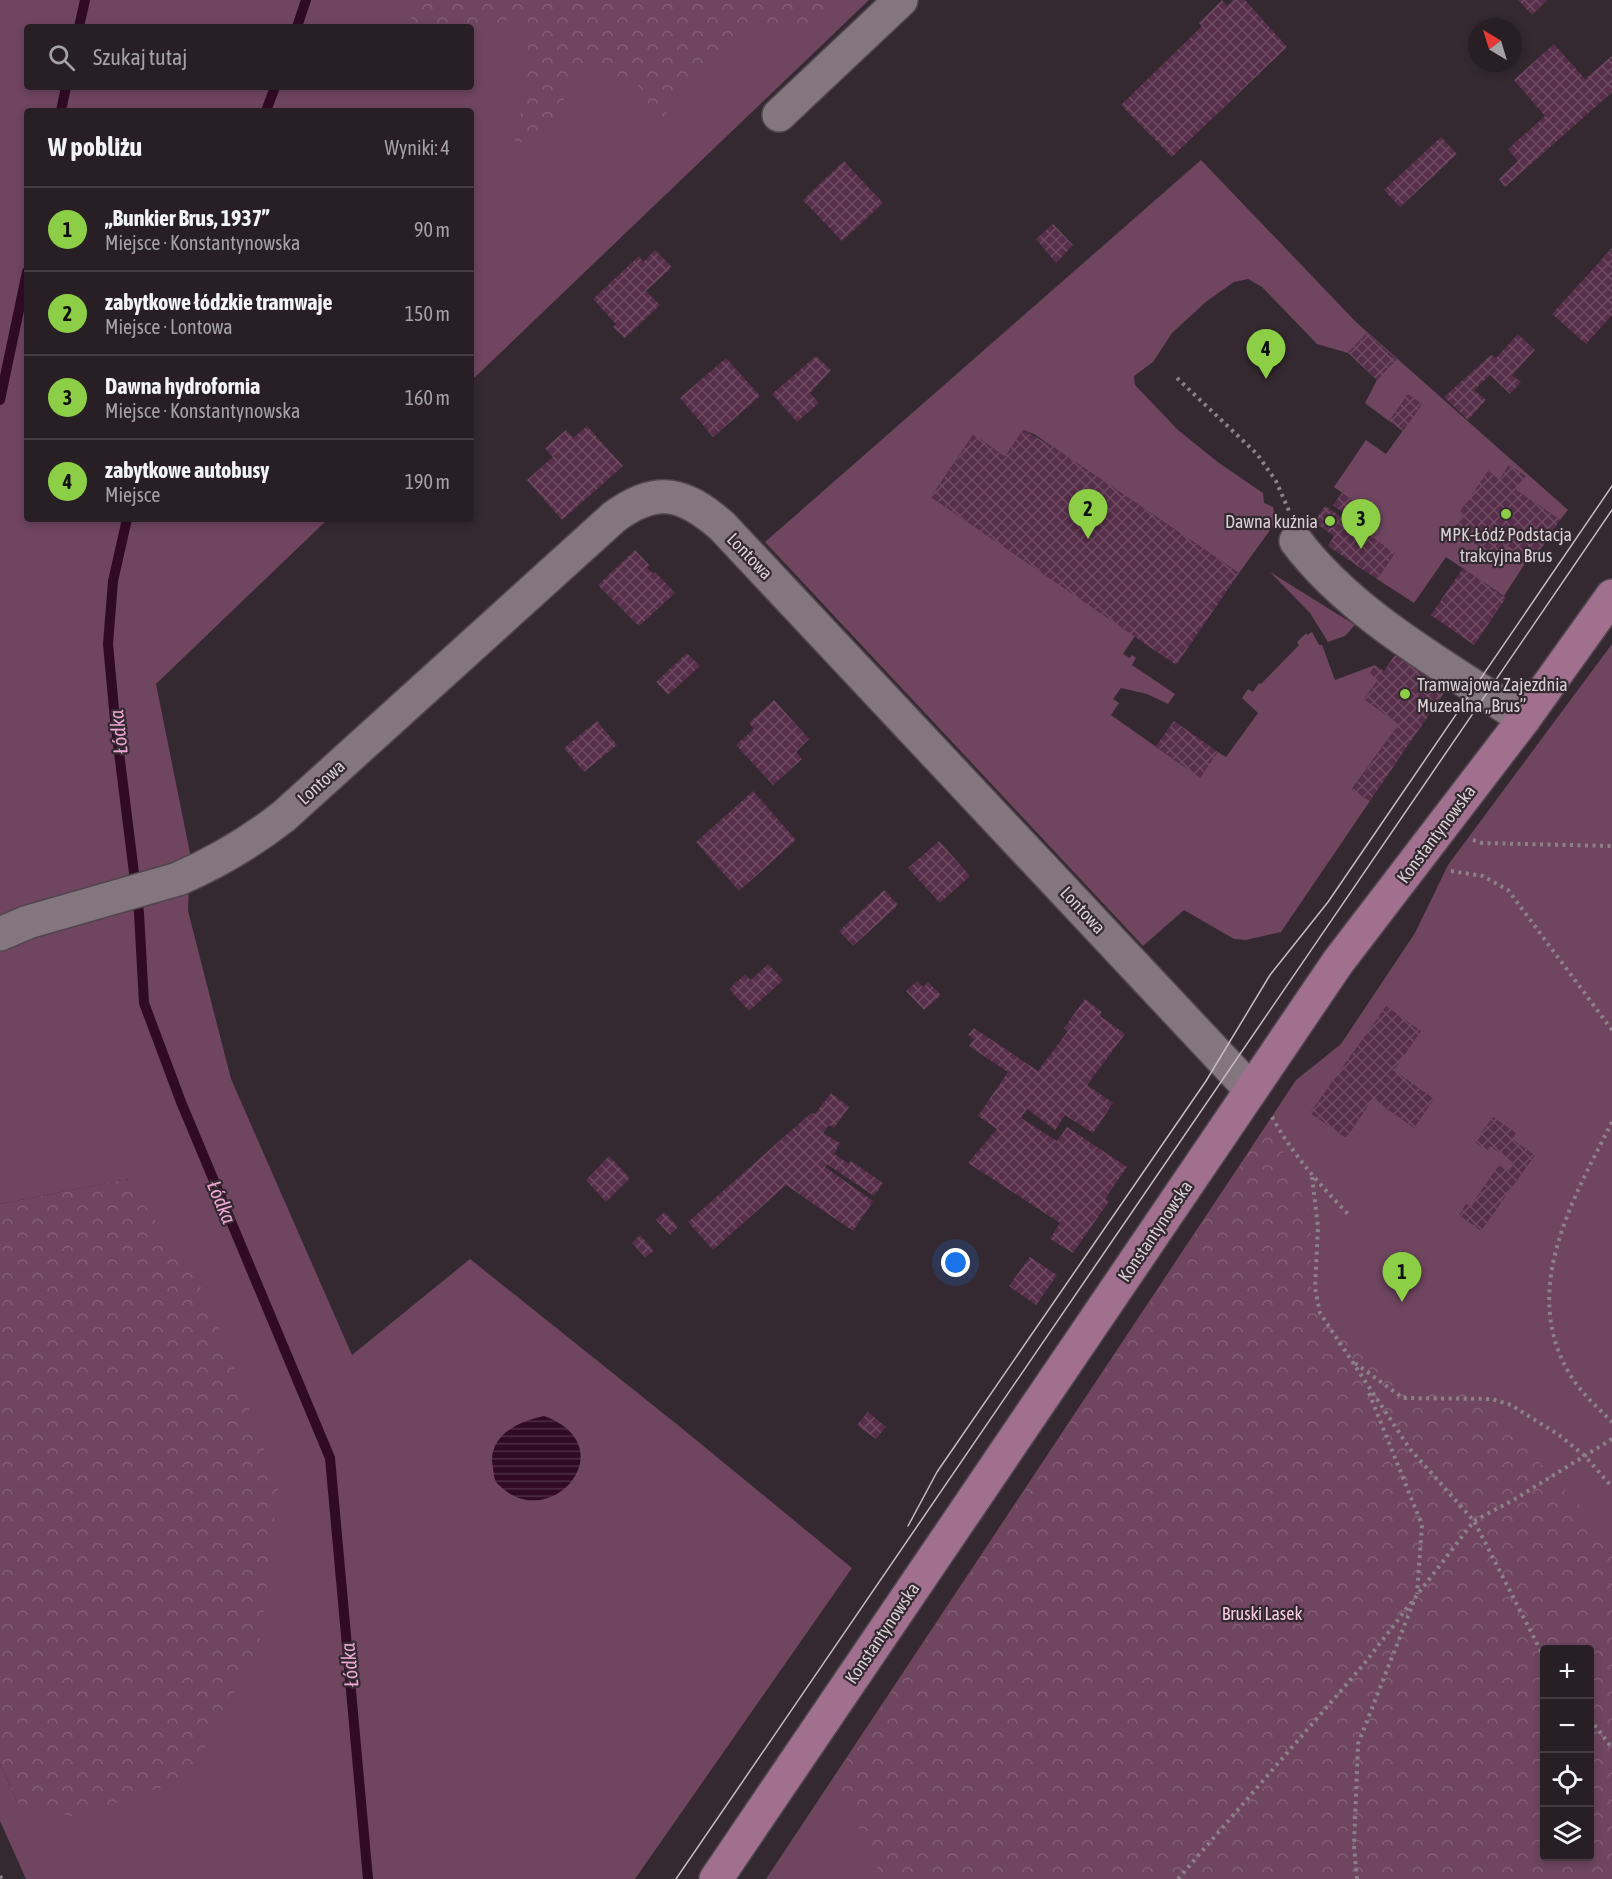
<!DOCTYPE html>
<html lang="pl">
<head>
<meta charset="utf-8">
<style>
  body { margin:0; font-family:"Asap Condensed",sans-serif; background:#332c31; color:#f1f3f6 }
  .controls { position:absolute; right:18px; bottom:18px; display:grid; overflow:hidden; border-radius:6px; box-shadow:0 3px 9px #0003 }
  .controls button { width:54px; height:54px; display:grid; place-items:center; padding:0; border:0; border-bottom:2px solid #433d41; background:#271f24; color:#f1f3f6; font:30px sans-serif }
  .compass { position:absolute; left:1468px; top:18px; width:54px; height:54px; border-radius:50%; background:#271f24; box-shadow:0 3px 9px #0003; rotate:322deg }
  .you { position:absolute; left:956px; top:1263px; width:21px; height:21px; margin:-15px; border:4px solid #fff; border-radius:50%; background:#1a73e8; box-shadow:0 0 0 9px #1a73e833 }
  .badge { display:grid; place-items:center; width:39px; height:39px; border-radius:50%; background:#8cce45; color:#111; font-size:20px; font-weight:700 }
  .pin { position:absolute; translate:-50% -50px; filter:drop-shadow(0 2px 3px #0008) }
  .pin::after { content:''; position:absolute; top:32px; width:21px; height:18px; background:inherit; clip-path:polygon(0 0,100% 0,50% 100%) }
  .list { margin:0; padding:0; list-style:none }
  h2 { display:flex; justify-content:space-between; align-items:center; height:78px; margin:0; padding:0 24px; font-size:26px }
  h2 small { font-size:20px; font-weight:400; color:#a4a2a6 }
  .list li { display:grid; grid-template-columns:39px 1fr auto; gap:18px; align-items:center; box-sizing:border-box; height:84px; padding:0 24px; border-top:2px solid #433d41 }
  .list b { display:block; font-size:22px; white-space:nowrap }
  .list p { margin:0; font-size:20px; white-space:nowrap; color:#a4a2a6 }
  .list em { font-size:20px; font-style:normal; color:#a4a2a6 }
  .icon { flex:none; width:33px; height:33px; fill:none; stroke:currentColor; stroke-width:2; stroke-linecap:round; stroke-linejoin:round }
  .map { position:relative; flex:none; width:1612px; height:1879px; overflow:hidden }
  .search { position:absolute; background:#271f24; box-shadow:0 3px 9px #0003; left:24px; top:24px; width:450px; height:66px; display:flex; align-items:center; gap:15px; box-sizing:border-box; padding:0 21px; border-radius:6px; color:#a4a2a6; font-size:22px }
  .panel { position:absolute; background:#271f24; box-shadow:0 3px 9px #0003; left:24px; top:108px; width:450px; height:414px; border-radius:6px }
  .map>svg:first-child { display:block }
  .green { fill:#6f4560; fill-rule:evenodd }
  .forest { fill:url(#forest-crowns); fill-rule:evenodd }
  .water { fill:url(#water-rules) }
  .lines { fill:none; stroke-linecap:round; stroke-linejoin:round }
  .stream { stroke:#310b25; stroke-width:10 }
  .building { fill:url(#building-cross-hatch) }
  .minor-casing { stroke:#50464d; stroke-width:36 }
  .major-casing { stroke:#50464d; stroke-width:36 }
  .path { stroke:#8b8187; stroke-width:4; stroke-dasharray:3 4.5; stroke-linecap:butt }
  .minor { stroke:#84767e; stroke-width:33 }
  .major { stroke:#a0708e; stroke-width:33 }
  .tram { stroke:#c4bcc1; stroke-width:1.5 }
  .poi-dot { fill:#8cce45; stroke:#342930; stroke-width:2 }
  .labels { text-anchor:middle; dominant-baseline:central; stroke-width:4.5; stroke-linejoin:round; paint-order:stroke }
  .poi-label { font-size:18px; fill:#d8d0d5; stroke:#342930; text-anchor:end }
  .street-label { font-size:18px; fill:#d8d0d5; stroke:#342930 }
  .park-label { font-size:18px; fill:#f7cbe5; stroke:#342930 }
  .water-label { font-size:20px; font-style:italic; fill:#eea7d4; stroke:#342930 }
</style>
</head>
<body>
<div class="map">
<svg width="1612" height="1879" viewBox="0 0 1612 1879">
  <defs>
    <pattern id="forest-crowns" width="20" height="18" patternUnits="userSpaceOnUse" patternTransform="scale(1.5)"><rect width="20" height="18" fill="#6f4560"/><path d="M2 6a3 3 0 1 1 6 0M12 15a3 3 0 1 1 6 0" fill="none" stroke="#835f76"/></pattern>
    <pattern id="water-rules" width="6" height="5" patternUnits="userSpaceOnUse" patternTransform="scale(1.5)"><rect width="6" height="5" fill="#310b25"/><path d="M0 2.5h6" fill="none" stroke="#4e2e44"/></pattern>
    <pattern id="building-cross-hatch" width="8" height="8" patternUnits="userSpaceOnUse" patternTransform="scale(1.5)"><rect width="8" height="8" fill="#582f4a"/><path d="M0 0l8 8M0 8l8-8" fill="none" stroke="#6f4c63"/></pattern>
  </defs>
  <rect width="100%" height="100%" fill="#342930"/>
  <path class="green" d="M 0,0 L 869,0 L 471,381 L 471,111 L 27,111 L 27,519 L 328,519 L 156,684 L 190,853 L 188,911 L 231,1079 L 352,1355 L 470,1259 L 684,1430 L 852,1568 L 635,1879 L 26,1879 L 0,1821 L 0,1764 L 18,1803 L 128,1179 L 0,1204 ZM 27,27 L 471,27 L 471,87 L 27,87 Z
    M 1201,160 L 1356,322 L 1568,510 L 1560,520 L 1516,490 L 1525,476 L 1509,465 L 1500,479 L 1460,513 L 1463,515 L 1454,529 L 1498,559 L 1507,545 L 1528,559 L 1504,596 L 1446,557 L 1414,603 L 1377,579 L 1395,553 L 1356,527 L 1367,511 L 1334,487 L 1366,440 L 1386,454 L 1422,404 L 1408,395 L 1389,421 L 1365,403 L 1377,380 L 1396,359 L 1367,333 L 1348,353 L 1317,344 L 1262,287 L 1248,279 L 1234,282 L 1207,301 L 1172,333 L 1153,362 L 1134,376 L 1135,385 L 1178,430 L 1219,463 L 1263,493 L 1264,503 L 1273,507 L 1276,522 L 1239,573 L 1034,434 L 1023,430 L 1005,457 L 973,435 L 931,497 L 1135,636 L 1123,654 L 1130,658 L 1132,655 L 1136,658 L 1132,665 L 1175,694 L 1168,704 L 1147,694 L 1121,688 L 1113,699 L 1119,703 L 1111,715 L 1199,777 L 1218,752 L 1226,757 L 1258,713 L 1242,698 L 1248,689 L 1253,692 L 1259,683 L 1261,684 L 1299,645 L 1297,642 L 1306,633 L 1307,635 L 1312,632 L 1319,645 L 1322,645 L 1335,680 L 1375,665 L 1378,680 L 1364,699 L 1399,724 L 1352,789 L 1370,801 L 1281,932 L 1246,940 L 1234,939 L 1184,910 L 1143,946 L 765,542 Z
    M 1270,572 L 1355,625 L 1345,636 L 1328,642 L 1310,613 Z
    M 1612,644 L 1612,1879 L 766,1879 L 1296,1080 L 1341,1044 L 1415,933 L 1448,865 ZM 1544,1650 L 1590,1650 L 1590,1856 L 1544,1856 Z"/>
  <path class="forest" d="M 398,0 L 695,0 L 700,3 L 707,0 L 836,0 L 814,27 L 751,28 L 704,61 L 659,123 L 637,83 L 579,63 L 554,123 L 514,146 L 527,84 L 528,12 L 471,34 L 471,27 L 418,27 Z
    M 1270,1121 L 1311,1217 L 1311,1294 L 1405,1390 L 1474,1394 L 1577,1502 L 1612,1545 L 1612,1879 L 882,1879 L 836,1776 ZM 1544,1650 L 1590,1650 L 1590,1856 L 1544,1856 Z
    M 127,1179 L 209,1300 L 278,1488 L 260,1644 L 189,1778 L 74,1817 L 18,1803 L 0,1764 L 0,1204 Z"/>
  <path class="water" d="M 544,1416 C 627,1446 550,1536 499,1485 C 494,1481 494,1475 493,1468 C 486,1436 519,1421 544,1416 Z"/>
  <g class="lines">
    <path class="stream" d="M 79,27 L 85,0
      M 297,27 L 306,0
      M 61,111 L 66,87
      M 266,111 L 275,87
      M 0,400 L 27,272
      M 127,519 L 113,581 L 108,644 L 115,720 L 139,913 L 144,1003 L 181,1102 L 330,1458 L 368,1879"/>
  </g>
  <path class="building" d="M 1222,0 L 1227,6 L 1233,0 L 1245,0 L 1287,47 L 1172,157 L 1121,105 L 1202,26 L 1199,23 Z
    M 1518,0 L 1547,0 L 1532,15 Z
    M 1554,44 L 1585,79 L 1612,56 L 1612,92 L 1505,187 L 1499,179 L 1518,161 L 1508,149 L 1545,116 L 1514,80 Z
    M 1441,137 L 1457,154 L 1400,207 L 1384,190 Z
    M 844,161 L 883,203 L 842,241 L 803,200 Z
    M 1053,224 L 1073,245 L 1056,263 L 1036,239 Z
    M 1612,248 L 1612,315 L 1586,344 L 1552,314 Z
    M 655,250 L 672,267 L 646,291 L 660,305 L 625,338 L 613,327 L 616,324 L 593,299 L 639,256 L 643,262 Z
    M 1367,333 L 1396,360 L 1377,380 L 1348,353 Z
    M 1518,334 L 1535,350 L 1512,375 L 1521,382 L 1510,394 L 1490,375 L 1474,390 L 1486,400 L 1468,420 L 1444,397 L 1491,355 L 1496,358 Z
    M 816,356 L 831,370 L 810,393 L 819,403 L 797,422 L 772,394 Z
    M 726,358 L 760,396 L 713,437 L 680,398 Z
    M 1408,394 L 1422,404 L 1403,431 L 1389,421 Z
    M 587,426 L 623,466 L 562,520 L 527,480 L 553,457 L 545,448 L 566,430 L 573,438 Z
    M 1023,430 L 1052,446 L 1239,573 L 1176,665 L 931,497 L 974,434 L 1005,457 Z
    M 1509,465 L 1526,476 L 1516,490 L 1560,520 L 1532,562 L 1507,545 L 1498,559 L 1453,529 L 1463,515 L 1459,513 L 1488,471 L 1500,479 Z
    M 1342,493 L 1367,511 L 1358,523 L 1333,505 Z
    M 1325,506 L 1395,553 L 1377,579 L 1328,546 L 1334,536 L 1314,522 Z
    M 635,550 L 649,565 L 647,568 L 652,573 L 655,572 L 675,593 L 639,626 L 598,585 Z
    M 1463,568 L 1506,598 L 1474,645 L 1431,615 Z
    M 687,653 L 700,666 L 668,695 L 656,682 Z
    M 1395,655 L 1413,667 L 1415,664 L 1446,690 L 1370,801 L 1352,790 L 1399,724 L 1364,699 L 1378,680 L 1369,674 L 1375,665 L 1384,671 Z
    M 774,700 L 809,739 L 796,752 L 802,759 L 773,785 L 736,745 L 754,729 L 749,723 Z
    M 597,721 L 617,745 L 584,772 L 564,748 Z
    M 1174,721 L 1218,752 L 1200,778 L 1156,746 Z
    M 753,791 L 796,840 L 739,891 L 696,842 Z
    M 939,841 L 970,876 L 940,903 L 908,868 Z
    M 884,890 L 898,905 L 853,946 L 839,931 Z
    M 768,964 L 783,980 L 749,1011 L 729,989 L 745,974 L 751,980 Z
    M 917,981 L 923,987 L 928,982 L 941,995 L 924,1010 L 906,991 Z
    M 1085,999 L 1102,1012 L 1100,1016 L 1125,1034 L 1087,1085 L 1113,1103 L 1093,1133 L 1065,1115 L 1055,1130 L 1027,1109 L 1021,1118 L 1057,1141 L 1067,1127 L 1127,1167 L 1105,1199 L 1109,1201 L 1073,1253 L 1050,1239 L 1060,1223 L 968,1163 L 997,1129 L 978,1116 L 1008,1072 L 969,1046 L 974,1039 L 968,1035 L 974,1028 L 1038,1071 L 1068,1031 L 1064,1028 Z
    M 1386,1006 L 1421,1031 L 1394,1070 L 1434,1099 L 1414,1128 L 1373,1099 L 1346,1138 L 1310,1113 Z
    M 831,1093 L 849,1107 L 834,1128 L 829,1125 L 823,1133 L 840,1143 L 834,1154 L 849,1164 L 851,1161 L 883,1183 L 874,1196 L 827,1164 L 825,1167 L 873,1201 L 853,1231 L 786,1185 L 713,1250 L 688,1222 L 811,1113 L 815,1114 Z
    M 1493,1117 L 1516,1133 L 1512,1139 L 1535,1155 L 1481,1231 L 1459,1215 L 1467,1202 L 1471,1205 L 1499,1165 L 1509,1171 L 1514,1163 L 1490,1146 L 1487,1151 L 1475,1142 Z
    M 609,1156 L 630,1178 L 606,1202 L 586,1180 Z
    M 664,1212 L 678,1227 L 670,1235 L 656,1220 Z
    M 640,1235 L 654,1251 L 645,1257 L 632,1243 Z
    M 1030,1257 L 1057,1275 L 1036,1305 L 1009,1286 Z
    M 868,1412 L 886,1427 L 876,1439 L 857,1425 Z"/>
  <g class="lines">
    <g class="minor-casing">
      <path id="minor" d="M 779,115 L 901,0
        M 1296,541 C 1351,615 1447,667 1524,719
        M 0,934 L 28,922 L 178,879 C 217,862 251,842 284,816 L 614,517 C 657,485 684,493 722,526 L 1251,1090"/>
    </g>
    <g class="major-casing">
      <path id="major" d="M 716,1879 L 1338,962 L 1524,719 L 1612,596"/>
    </g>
    <path class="path" d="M 1177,378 L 1257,454 L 1276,481 L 1289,511
      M 1473,840 L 1482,843 L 1612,846
      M 1451,871 L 1483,876 L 1508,890 L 1612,1030
      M 1272,1117 C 1293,1155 1319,1184 1349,1215
      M 1612,1122 C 1573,1199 1520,1289 1569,1373 C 1580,1392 1597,1407 1612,1422
      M 1312,1177 L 1318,1227 L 1315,1288 L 1320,1313 L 1410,1449 L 1474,1521 L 1544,1657
      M 1355,1363 L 1403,1398 L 1492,1399 L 1511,1405 L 1559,1435 L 1585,1456 L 1612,1487
      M 1369,1393 L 1422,1525 L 1417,1594
      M 1590,1719 L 1612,1748
      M 0,1876 L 2,1879
      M 1178,1879 L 1364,1664 L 1474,1521 L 1515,1499 L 1612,1439
      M 1357,1879 L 1354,1846 L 1358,1744 L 1414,1601"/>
    <use href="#minor" class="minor"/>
    <use href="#major" class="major"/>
    <path class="tram" d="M 908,1526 L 937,1472 L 1206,1081 L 1270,975 L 1328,902 L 1612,486
      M 676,1879 L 1612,510"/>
  </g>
  <g class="poi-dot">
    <circle cx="1506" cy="514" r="6"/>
    <circle cx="1330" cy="521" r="6"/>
    <circle cx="1405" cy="694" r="6"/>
  </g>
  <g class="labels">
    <g class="poi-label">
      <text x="1318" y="521">Dawna kuźnia</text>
      <text x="1506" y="534" text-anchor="middle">MPK-Łódź Podstacja<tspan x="1506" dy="21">trakcyjna Brus</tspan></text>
      <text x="1417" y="684" text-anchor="start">Tramwajowa Zajezdnia<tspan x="1417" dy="21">Muzealna „Brus”</tspan></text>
    </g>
    <g class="street-label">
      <text transform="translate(750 556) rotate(46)">Lontowa</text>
      <text transform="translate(321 782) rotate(-42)">Lontowa</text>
      <text transform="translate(1436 834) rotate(-53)">Konstantynowska</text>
      <text transform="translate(1083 910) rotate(47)">Lontowa</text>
      <text transform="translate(1155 1231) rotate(-56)">Konstantynowska</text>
      <text transform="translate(882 1633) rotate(-56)">Konstantynowska</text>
    </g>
    <g class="park-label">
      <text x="1262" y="1613">Bruski Lasek</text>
    </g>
    <g class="water-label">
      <text transform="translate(118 732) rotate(-96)">Łódka</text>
      <text transform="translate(222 1202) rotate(67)">Łódka</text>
      <text transform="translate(349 1665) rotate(-95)">Łódka</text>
    </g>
  </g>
</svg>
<div class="controls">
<button>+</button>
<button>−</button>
<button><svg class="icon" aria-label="locate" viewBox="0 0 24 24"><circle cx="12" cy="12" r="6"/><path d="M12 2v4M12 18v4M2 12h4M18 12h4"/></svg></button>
<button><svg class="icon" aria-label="layers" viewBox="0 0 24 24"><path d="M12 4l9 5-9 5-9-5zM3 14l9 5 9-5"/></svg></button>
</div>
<svg class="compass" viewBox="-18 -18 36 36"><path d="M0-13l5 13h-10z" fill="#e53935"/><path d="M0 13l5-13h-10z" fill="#a4a2a6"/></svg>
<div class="you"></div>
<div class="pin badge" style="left:1402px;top:1302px">1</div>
<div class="pin badge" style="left:1088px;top:539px">2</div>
<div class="pin badge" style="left:1361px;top:549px">3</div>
<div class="pin badge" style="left:1266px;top:379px">4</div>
<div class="search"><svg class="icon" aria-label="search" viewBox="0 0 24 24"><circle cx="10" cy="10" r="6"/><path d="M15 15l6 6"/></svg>Szukaj tutaj</div>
<section class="panel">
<h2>W pobliżu<small>Wyniki: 4</small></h2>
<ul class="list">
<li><span class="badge">1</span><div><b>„Bunkier Brus, 1937”</b><p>Miejsce · Konstantynowska</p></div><em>90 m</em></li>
<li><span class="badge">2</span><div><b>zabytkowe łódzkie tramwaje</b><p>Miejsce · Lontowa</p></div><em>150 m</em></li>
<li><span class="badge">3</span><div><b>Dawna hydrofornia</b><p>Miejsce · Konstantynowska</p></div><em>160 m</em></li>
<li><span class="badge">4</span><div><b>zabytkowe autobusy</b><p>Miejsce</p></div><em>190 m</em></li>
</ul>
</section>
</div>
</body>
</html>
